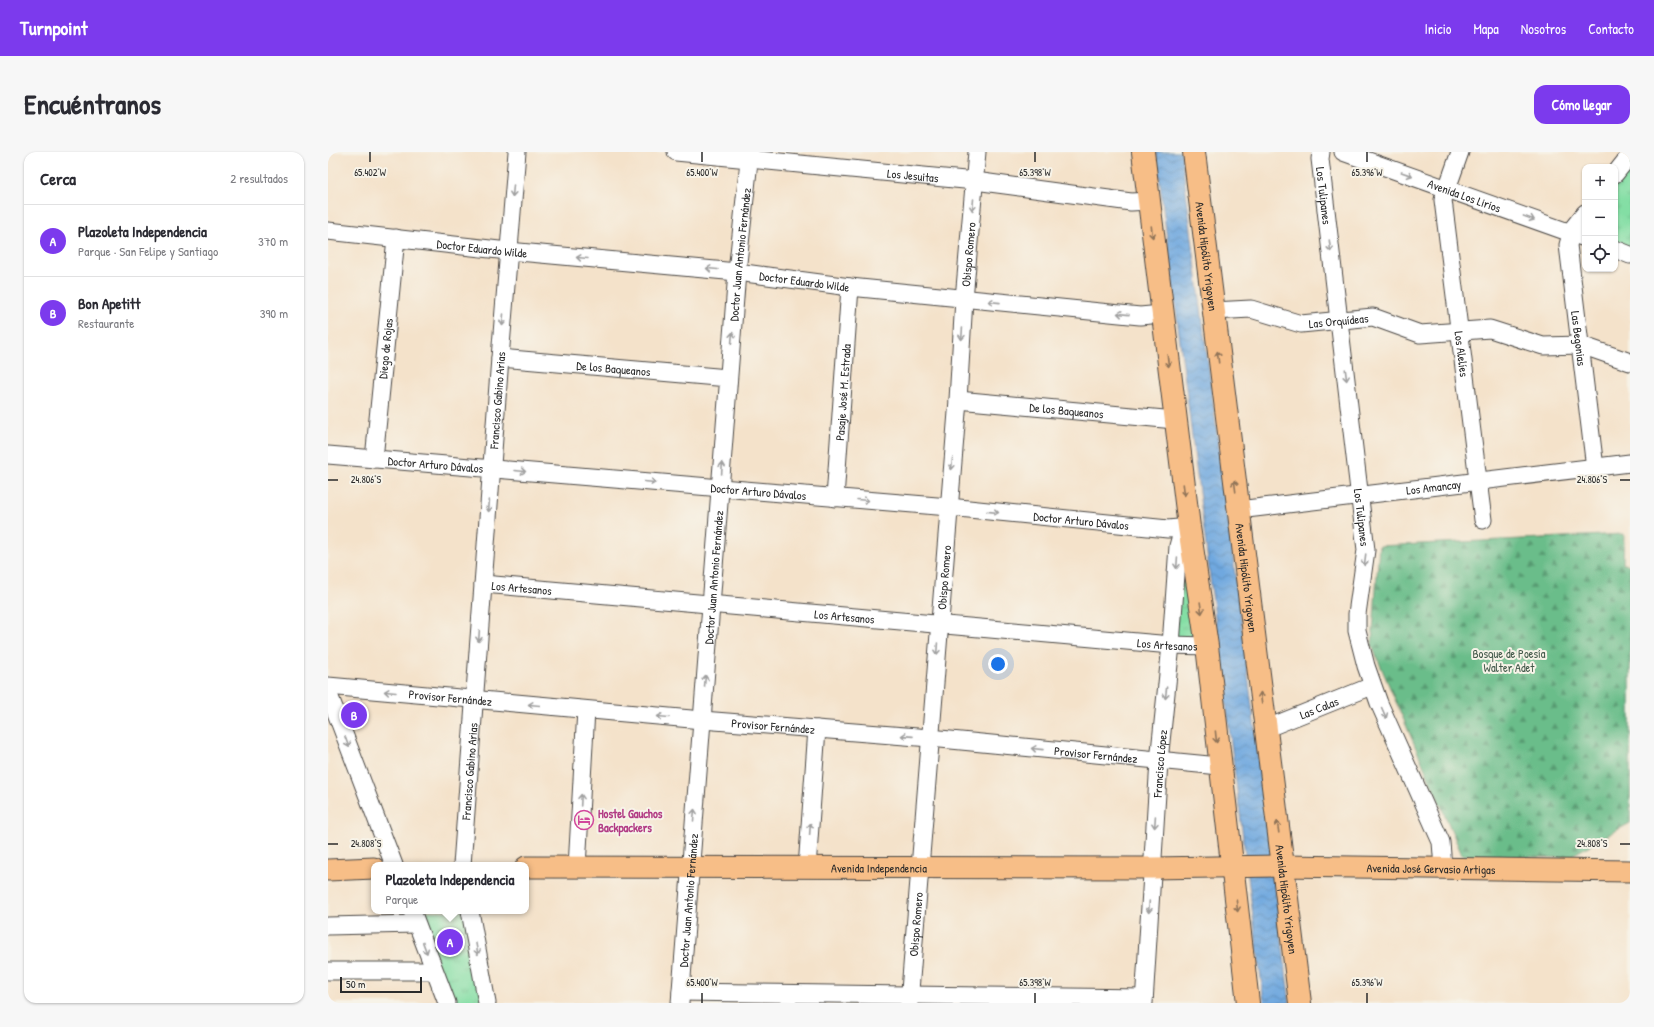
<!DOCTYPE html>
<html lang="es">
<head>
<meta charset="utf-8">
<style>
  body { margin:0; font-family:"Patrick Hand",sans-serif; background:#f7f7f7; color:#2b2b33 }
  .controls { position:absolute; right:12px; top:12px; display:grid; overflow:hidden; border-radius:8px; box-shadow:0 1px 3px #0004 }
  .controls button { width:36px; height:36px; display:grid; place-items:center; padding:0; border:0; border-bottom:1px solid #e1e1e2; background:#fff; color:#2b2b33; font:20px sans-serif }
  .scale { position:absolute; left:12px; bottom:10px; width:82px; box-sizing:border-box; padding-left:4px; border:2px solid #2b2b2b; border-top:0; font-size:11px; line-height:14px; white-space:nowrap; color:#2b2b2b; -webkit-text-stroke:3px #f7f3e8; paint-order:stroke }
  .you { position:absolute; left:670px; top:512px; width:14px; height:14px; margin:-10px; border:3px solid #fff; border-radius:50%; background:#1a73e8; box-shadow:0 0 0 6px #1a73e833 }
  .badge { display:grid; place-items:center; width:26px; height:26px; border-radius:50%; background:#7c3aed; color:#fff; font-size:13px; font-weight:700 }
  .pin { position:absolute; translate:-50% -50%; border:2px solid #fff; box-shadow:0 1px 4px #0006 }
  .popup { position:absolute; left:43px; top:710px; width:158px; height:52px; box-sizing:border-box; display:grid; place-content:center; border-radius:8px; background:#fff; filter:drop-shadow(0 1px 3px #0005); font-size:13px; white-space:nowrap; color:#7c7c81 }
  .popup b { font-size:15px; color:#2b2b33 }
  .popup::after { content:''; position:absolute; left:50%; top:100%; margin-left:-8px; border:8px solid transparent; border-top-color:#fff }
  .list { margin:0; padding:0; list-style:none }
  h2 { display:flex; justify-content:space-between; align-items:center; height:52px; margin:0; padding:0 16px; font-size:17px }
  h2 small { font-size:13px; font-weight:400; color:#7c7c81 }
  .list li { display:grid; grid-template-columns:26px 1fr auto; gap:12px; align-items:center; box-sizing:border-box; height:72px; padding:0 16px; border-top:1px solid #e1e1e2 }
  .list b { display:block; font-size:15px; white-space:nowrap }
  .list p { margin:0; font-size:13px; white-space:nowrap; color:#7c7c81 }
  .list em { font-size:13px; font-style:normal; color:#7c7c81 }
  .icon { flex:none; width:22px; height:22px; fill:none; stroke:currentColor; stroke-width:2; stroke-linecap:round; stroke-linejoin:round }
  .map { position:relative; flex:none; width:1302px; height:851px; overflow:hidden; border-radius:12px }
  header { display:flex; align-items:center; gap:24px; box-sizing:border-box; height:56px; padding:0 20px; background:#7c3aed; color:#fff }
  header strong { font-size:19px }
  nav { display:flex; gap:22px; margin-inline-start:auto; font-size:14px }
  .intro { display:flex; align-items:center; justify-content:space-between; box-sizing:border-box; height:96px; padding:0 24px }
  h1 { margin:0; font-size:28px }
  .button { padding:10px 18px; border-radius:12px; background:#7c3aed; color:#fff; font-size:14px; font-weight:700 }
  main { display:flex; gap:24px; padding:0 24px }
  aside { flex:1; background:#fff; border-radius:12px; box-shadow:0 1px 3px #0004 }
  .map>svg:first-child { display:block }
  .forest { fill:url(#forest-firs); stroke:#4a745a }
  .park { fill:url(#park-tufts); stroke:#578468 }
  .water { fill:url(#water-waves); stroke:#4d6a85 }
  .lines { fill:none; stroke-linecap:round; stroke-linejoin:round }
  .minor-casing { stroke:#494643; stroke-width:19 }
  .major-casing { stroke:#494643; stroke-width:23 }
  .highway-casing { stroke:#494643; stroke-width:24 }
  .minor { stroke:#fff; stroke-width:17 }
  .major { stroke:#f7be87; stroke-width:21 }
  .highway { stroke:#f7be87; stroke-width:22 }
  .oneway { stroke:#a0a0a0 }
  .oneway2 { stroke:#917459 }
  .ticks { fill:none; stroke:#2b2b2b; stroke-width:1.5 }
  .labels { text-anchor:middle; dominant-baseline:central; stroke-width:4; stroke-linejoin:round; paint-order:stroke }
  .street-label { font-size:12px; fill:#2b2b2b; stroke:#f7f3e8 }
  .park-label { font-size:12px; fill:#415849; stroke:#f7f3e8 }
  .hotel-label { font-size:12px; font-weight:bold; fill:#b23c85; stroke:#f7f3e8; text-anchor:start }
  .ticks-label { font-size:10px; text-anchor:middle; fill:#2b2b2b; stroke:#f7f3e8; stroke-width:4; stroke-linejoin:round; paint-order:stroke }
</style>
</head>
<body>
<header>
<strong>Turnpoint</strong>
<nav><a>Inicio</a><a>Mapa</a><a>Nosotros</a><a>Contacto</a></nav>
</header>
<div class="intro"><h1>Encuéntranos</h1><a class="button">Cómo llegar</a></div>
<main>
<aside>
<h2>Cerca<small>2 resultados</small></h2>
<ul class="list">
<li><span class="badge">A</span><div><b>Plazoleta Independencia</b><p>Parque · San Felipe y Santiago</p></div><em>370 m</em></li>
<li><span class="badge">B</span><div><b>Bon Apetitt</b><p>Restaurante</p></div><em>390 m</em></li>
</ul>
</aside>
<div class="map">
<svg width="1302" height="851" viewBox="0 0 1302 851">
  <defs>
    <pattern id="forest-firs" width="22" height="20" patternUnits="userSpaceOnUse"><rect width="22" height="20" fill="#6abd8a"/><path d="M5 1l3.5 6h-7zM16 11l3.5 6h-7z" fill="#579a71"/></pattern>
    <pattern id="park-tufts" width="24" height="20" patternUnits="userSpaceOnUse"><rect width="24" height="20" fill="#83dea4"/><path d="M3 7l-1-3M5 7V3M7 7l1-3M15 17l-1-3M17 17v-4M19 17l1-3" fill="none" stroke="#71bf8d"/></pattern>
    <pattern id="water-waves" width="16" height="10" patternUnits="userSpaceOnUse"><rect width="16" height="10" fill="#6fa8df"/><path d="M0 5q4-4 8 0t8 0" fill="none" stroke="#5b89b5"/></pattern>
  </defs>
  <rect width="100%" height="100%" fill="#f7f3e8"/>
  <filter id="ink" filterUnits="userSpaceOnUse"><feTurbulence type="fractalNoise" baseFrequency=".025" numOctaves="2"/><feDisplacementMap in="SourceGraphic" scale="8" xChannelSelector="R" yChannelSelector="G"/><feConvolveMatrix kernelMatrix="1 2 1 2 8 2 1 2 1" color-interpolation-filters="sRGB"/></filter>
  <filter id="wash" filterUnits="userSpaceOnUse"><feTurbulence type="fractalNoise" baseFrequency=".012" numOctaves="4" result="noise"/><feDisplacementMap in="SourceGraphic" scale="16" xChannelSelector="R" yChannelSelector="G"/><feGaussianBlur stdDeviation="0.9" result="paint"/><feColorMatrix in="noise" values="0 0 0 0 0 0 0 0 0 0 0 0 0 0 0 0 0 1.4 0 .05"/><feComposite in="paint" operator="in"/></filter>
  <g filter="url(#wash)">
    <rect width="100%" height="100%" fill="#f4e2ca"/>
    <path class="forest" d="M 1296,382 L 1295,412 L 1302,413 L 1302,671 L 1239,706 L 1134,703 L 1044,494 L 1051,394 Z"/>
    <path class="park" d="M 1302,11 L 1302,96 L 1287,90 L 1287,29 Z
      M 853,399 L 872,486 L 848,486 Z
      M 88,759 L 139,759 L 156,851 L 123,851 Z"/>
    <path class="water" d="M 828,0 L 853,0 L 962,851 L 936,851 Z"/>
  </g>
  <g filter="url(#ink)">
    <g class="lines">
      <g class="minor-casing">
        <g id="minor">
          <path id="s1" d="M 348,0 L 647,29 L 803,50 L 821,49"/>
          <path id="s2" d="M 993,0 L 992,7 L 1038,398 L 1029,462 L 1029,479 L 1038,514 L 1051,551 L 1113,690 L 1115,716"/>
          <path id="s3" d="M 1015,0 L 1257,86"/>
          <path id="s4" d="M 1132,0 L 1115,48 L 1155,368"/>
          <path d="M 1287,22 L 1302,3"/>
          <path id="s5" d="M 1257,61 L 1245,76 L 1240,93 L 1267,316"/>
          <path id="s6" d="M 0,79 L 180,99 L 409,120 L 522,135 L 812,164 L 834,162"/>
          <path d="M 1287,97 L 1302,103"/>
          <path id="s7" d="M 885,159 L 923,157 L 973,172 L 1045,165 L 1092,182 L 1162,177 L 1215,194 L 1253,193 L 1302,210"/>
          <path id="s8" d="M 172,206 L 400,226"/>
          <path id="s9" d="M 630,248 L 847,268"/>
          <path id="s10" d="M 0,303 L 621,355 L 840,377 L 861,375"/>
          <path id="s11" d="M 46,307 L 68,86"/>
          <path id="s12" d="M 507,346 L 522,135"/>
          <path id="s13" d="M 910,358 L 1302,311"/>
          <path id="s14" d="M 155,432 L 843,493 L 879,494"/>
          <path id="s15" d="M 0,534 L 374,568 L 602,586 L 891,614"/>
          <path d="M 0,540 L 66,713"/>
          <path id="s16" d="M 937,577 L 1044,534"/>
          <path id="s17" d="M 134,713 L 172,206 L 189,0"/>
          <path d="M 249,715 L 258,558"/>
          <path d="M 479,716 L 489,577"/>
          <path d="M 84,759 L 119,851"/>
          <path d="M 142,759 L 159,851"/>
          <path d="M 0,774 L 88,772"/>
          <path d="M 0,819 L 106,819"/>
          <path d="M 353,840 L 816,846"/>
          <path id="s18" d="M 352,851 L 409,120 L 422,0"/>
          <path id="s19" d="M 581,851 L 630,248 L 636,147 L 649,0"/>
          <path id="s20" d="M 816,851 L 831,609 L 843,493 L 850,394 L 852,387 L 861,375"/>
        </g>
      </g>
      <g class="major-casing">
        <g id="major">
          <path id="s21" d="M 198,715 L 824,716 L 955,714 L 1302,719"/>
          <path d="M 0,718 L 46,716"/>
        </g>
      </g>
      <g class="highway-casing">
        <g id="highway">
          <path d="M 815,0 L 861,375 L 879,494 L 920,851"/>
          <path id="s22" d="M 866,0 L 972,851"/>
        </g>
      </g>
      <use href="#minor" class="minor"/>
      <use href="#major" class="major"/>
      <use href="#highway" class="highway"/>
    </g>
    <defs><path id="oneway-shaft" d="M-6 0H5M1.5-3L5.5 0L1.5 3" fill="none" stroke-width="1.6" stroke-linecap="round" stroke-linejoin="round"/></defs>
    <g class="oneway">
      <use href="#oneway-shaft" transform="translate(1079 22) rotate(19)"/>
      <use href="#oneway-shaft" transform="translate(185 39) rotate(95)"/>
      <use href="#oneway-shaft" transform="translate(645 53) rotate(95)"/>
      <use href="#oneway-shaft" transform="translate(1201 66) rotate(20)"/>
      <use href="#oneway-shaft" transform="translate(1002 94) rotate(83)"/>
      <use href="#oneway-shaft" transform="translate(254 106) rotate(-175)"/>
      <use href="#oneway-shaft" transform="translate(384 117) rotate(-175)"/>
      <use href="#oneway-shaft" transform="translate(666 150) rotate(-174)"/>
      <use href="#oneway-shaft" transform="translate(795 162) rotate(-174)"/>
      <use href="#oneway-shaft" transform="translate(175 168) rotate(95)"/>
      <use href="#oneway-shaft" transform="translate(634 182) rotate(94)"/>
      <use href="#oneway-shaft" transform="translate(404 186) rotate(-85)"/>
      <use href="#oneway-shaft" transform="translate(1018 223) rotate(83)"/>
      <use href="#oneway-shaft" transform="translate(624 312) rotate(95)"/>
      <use href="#oneway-shaft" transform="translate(394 316) rotate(-86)"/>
      <use href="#oneway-shaft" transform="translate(192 319) rotate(5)"/>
      <use href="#oneway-shaft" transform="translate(322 330) rotate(5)"/>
      <use href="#oneway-shaft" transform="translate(535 348) rotate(5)"/>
      <use href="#oneway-shaft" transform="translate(161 354) rotate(94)"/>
      <use href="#oneway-shaft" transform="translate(665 360) rotate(6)"/>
      <use href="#oneway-shaft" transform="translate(1037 408) rotate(97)"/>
      <use href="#oneway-shaft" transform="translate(849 411) rotate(94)"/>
      <use href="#oneway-shaft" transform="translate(151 484) rotate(94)"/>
      <use href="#oneway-shaft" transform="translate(609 497) rotate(94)"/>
      <use href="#oneway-shaft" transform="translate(377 529) rotate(-85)"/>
      <use href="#oneway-shaft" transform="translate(62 540) rotate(-175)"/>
      <use href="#oneway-shaft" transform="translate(838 541) rotate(96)"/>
      <use href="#oneway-shaft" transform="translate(206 553) rotate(-175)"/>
      <use href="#oneway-shaft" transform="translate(1056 561) rotate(66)"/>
      <use href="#oneway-shaft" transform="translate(335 565) rotate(-175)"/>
      <use href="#oneway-shaft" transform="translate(579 584) rotate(-176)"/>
      <use href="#oneway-shaft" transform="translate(19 590) rotate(69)"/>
      <use href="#oneway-shaft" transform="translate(709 597) rotate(-174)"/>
      <use href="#oneway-shaft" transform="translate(253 648) rotate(-87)"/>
      <use href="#oneway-shaft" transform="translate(366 663) rotate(-85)"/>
      <use href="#oneway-shaft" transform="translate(827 670) rotate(94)"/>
      <use href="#oneway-shaft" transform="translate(482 677) rotate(-86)"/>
      <use href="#oneway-shaft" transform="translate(821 755) rotate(93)"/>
      <use href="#oneway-shaft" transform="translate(97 796) rotate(69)"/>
      <use href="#oneway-shaft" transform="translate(149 797) rotate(80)"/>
    </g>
    <g class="oneway2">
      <use href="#oneway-shaft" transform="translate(824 80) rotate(83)"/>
      <use href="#oneway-shaft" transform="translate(890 205) rotate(-97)"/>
      <use href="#oneway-shaft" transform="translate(840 209) rotate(83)"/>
      <use href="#oneway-shaft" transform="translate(907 334) rotate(-97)"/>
      <use href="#oneway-shaft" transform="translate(856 338) rotate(83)"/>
      <use href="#oneway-shaft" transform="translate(873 456) rotate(82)"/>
      <use href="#oneway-shaft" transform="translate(933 546) rotate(-97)"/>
      <use href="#oneway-shaft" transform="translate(888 585) rotate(84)"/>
      <use href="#oneway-shaft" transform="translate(950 675) rotate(-98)"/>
      <use href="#oneway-shaft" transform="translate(909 754) rotate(84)"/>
    </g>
  </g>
  <path class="ticks" d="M 42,0 L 42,10M 374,0 L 374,10M 707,0 L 707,10M 1039,0 L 1039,10M 0,328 L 10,328M 1292,328 L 1302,328M 0,692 L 10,692M 1292,692 L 1302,692M 374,841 L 374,851M 707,841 L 707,851M 1039,841 L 1039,851"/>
  <defs>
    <g id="hotel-ring" transform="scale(1)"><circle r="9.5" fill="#f7f3e8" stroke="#d1479c" stroke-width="1.5"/><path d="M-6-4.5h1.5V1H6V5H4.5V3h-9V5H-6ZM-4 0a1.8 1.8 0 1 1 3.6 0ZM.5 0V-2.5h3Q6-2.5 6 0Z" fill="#d1479c"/></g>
  </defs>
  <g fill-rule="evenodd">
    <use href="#hotel-ring" x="256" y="668"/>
  </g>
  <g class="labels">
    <g class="street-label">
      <text stroke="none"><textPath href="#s1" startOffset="238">Los Jesuitas</textPath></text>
      <text stroke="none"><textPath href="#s3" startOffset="129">Avenida Los Lirios</textPath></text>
      <text stroke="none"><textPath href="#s2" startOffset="44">Los Tulipanes</textPath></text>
      <text stroke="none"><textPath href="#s6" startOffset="155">Doctor Eduardo Wilde</textPath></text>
      <text stroke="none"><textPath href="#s18" startOffset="751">Doctor Juan Antonio Fernández</textPath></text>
      <text stroke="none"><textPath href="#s19" startOffset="751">Obispo Romero</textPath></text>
      <text stroke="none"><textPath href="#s22" startOffset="105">Avenida Hipólito Yrigoyen</textPath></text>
      <text stroke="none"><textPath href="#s6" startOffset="479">Doctor Eduardo Wilde</textPath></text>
      <text stroke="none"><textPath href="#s7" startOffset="128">Las Orquídeas</textPath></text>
      <text stroke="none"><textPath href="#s5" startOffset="131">Las Begonias</textPath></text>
      <text stroke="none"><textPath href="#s11" startOffset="111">Diego de Rojas</textPath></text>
      <text stroke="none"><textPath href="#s4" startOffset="206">Los Alelíes</textPath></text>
      <text stroke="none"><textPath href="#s8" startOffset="114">De los Baqueanos</textPath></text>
      <text stroke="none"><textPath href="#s12" startOffset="106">Pasaje José M. Estrada</textPath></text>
      <text stroke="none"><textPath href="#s17" startOffset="466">Francisco Gabino Arias</textPath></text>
      <text stroke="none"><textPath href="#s9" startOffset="109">De los Baqueanos</textPath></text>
      <text stroke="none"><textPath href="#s10" startOffset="108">Doctor Arturo Dávalos</textPath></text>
      <text stroke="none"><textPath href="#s13" startOffset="197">Los Amancay</textPath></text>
      <text stroke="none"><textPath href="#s10" startOffset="432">Doctor Arturo Dávalos</textPath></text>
      <text stroke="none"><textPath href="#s2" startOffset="368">Los Tulipanes</textPath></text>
      <text stroke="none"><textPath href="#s10" startOffset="756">Doctor Arturo Dávalos</textPath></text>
      <text stroke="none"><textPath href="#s18" startOffset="427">Doctor Juan Antonio Fernández</textPath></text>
      <text stroke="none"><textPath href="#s19" startOffset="427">Obispo Romero</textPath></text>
      <text stroke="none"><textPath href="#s22" startOffset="429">Avenida Hipólito Yrigoyen</textPath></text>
      <text stroke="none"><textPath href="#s14" startOffset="39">Los Artesanos</textPath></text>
      <text stroke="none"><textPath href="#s14" startOffset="363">Los Artesanos</textPath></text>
      <text stroke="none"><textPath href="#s14" startOffset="687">Los Artesanos</textPath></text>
      <text stroke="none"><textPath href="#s15" startOffset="123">Provisor Fernández</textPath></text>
      <text stroke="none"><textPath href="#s16" startOffset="58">Las Calas</textPath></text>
      <text stroke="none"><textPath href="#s15" startOffset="447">Provisor Fernández</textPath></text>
      <text stroke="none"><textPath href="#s15" startOffset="771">Provisor Fernández</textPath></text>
      <text stroke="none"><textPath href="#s20" startOffset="240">Francisco López</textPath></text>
      <text stroke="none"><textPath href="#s17" startOffset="94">Francisco Gabino Arias</textPath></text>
      <text stroke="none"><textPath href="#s21" startOffset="905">Avenida José Gervasio Artigas</textPath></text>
      <text stroke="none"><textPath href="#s21" startOffset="353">Avenida Independencia</textPath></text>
      <text stroke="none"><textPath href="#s22" startOffset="753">Avenida Hipólito Yrigoyen</textPath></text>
      <text stroke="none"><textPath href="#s18" startOffset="103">Doctor Juan Antonio Fernández</textPath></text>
      <text stroke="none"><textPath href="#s19" startOffset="79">Obispo Romero</textPath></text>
    </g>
    <g class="park-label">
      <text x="1181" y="501">Bosque de Poesía<tspan x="1181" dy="14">Walter Adet</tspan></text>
    </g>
    <g class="hotel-label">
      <text x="270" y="661">Hostel Gauchos<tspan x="270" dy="14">Backpackers</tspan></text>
    </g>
  </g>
  <g class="ticks-label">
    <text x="42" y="24">65.402°W</text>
    <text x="374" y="24">65.400°W</text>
    <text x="707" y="24">65.398°W</text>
    <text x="1039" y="24">65.396°W</text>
    <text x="38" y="331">24.806°S</text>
    <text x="1264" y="331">24.806°S</text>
    <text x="38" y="695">24.808°S</text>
    <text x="1264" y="695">24.808°S</text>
    <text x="374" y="834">65.400°W</text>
    <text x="707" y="834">65.398°W</text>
    <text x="1039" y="834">65.396°W</text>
  </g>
</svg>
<div class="controls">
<button>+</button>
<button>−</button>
<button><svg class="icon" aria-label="locate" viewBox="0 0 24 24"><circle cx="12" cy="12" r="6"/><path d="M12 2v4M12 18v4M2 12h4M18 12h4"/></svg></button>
</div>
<div class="scale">50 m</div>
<div class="you"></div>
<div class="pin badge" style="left:122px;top:790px">A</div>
<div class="popup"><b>Plazoleta Independencia</b>Parque</div>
<div class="pin badge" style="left:26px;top:563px">B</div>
</div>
</main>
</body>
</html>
